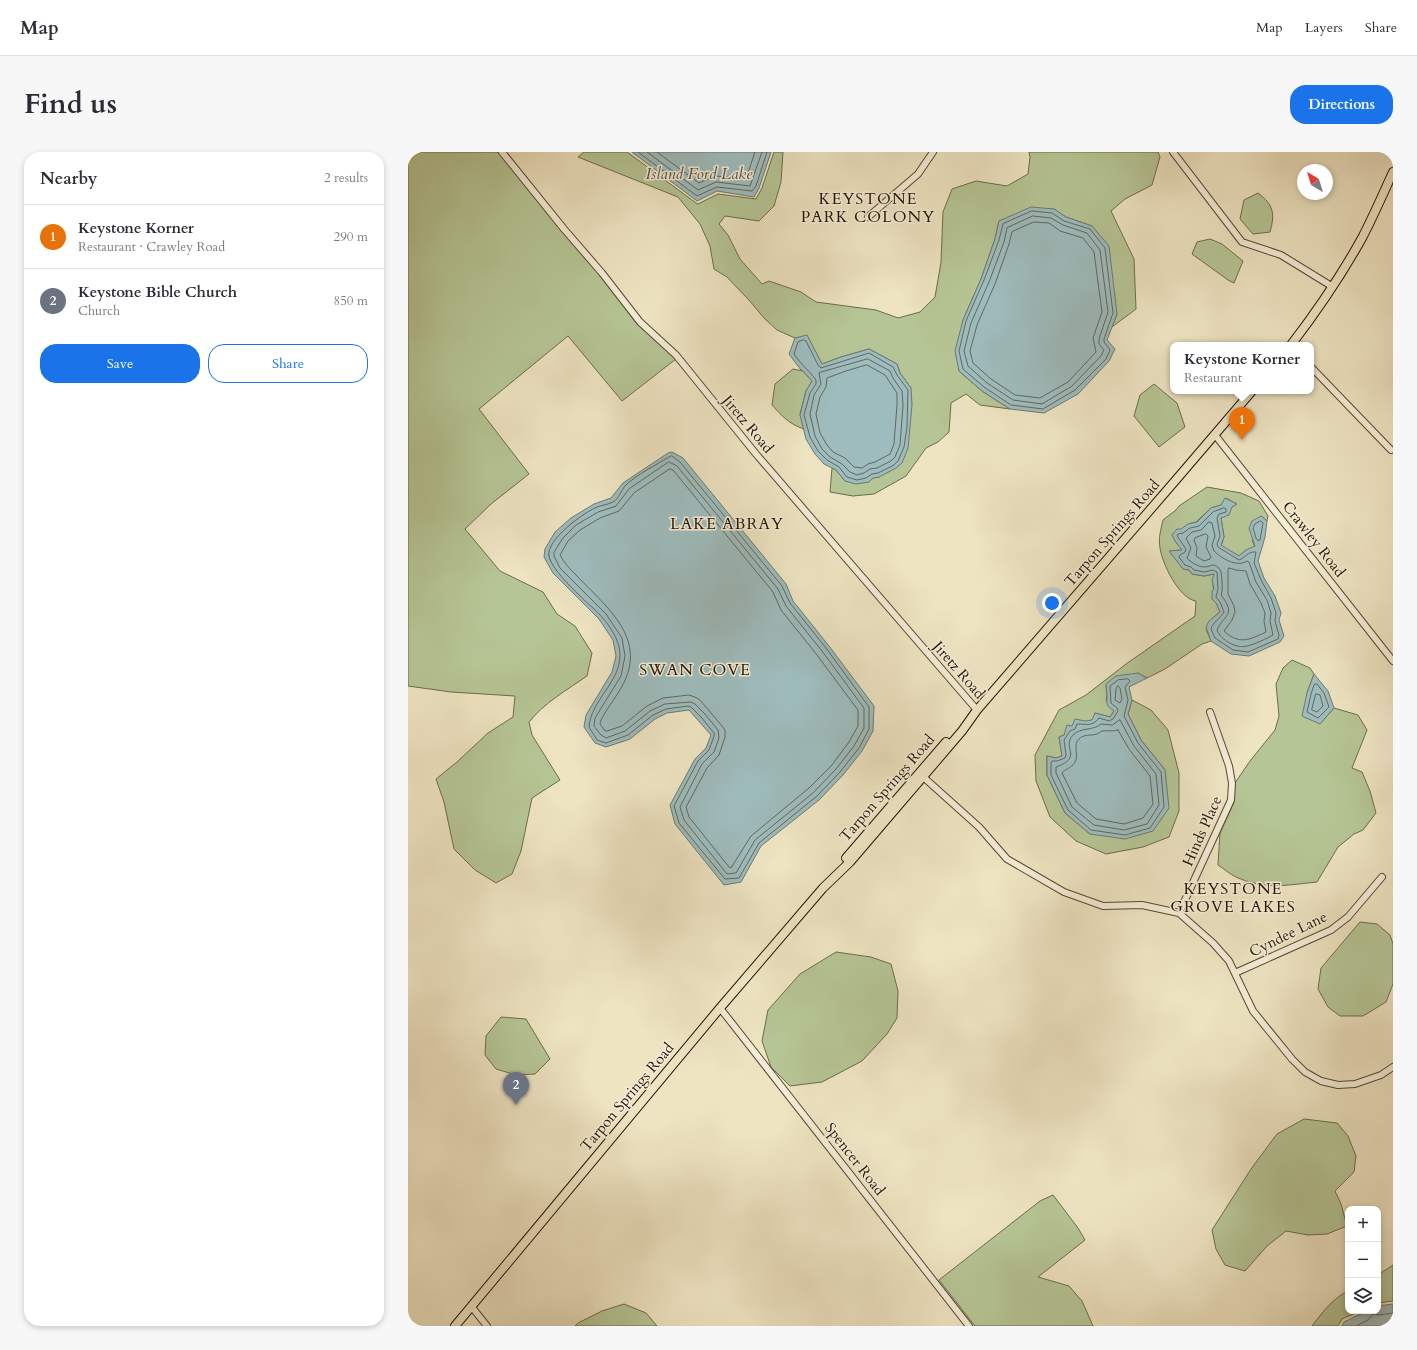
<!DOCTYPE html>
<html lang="en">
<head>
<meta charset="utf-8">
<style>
  body { margin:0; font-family:Cardo,serif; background:#f7f7f7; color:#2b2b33 }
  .controls { position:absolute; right:12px; bottom:12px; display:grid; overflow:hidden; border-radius:8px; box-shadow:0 2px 6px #0003 }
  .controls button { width:36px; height:36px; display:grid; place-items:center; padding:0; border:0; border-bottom:1px solid #e1e1e2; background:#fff; color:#2b2b33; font:20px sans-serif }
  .compass { position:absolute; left:889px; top:12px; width:36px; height:36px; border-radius:50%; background:#fff; box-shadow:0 2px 6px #0003; rotate:322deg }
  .you { position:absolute; left:644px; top:451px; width:14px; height:14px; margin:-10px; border:3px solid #fff; border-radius:50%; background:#1a73e8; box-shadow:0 0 0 6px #1a73e833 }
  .badge { display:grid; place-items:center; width:26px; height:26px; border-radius:50%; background:#1a73e8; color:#fff; font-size:13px; font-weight:700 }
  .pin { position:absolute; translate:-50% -33px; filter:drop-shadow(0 1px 2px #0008) }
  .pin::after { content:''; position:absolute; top:21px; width:14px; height:12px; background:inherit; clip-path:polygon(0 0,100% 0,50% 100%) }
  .popup { position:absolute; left:762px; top:190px; width:144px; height:52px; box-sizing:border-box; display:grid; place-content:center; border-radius:8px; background:#fff; filter:drop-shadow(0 1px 3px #0005); font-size:13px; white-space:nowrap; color:#7c7c81 }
  .popup b { font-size:15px; color:#2b2b33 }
  .popup::after { content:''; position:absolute; left:50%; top:100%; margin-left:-8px; border:8px solid transparent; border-top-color:#fff }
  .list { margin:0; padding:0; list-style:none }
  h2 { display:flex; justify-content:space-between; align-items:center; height:52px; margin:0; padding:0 16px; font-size:17px }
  h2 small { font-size:13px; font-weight:400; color:#7c7c81 }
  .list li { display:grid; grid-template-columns:26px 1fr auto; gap:12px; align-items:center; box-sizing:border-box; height:64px; padding:0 16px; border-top:1px solid #e1e1e2 }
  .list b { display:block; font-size:15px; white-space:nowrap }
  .list p { margin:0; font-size:13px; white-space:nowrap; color:#7c7c81 }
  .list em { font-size:13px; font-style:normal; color:#7c7c81 }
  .actions { display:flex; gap:8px; padding:12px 16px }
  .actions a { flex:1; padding:9px 0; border:1px solid #1a73e8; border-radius:16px; text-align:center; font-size:14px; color:#1a73e8 }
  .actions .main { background:#1a73e8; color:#fff }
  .icon { flex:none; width:22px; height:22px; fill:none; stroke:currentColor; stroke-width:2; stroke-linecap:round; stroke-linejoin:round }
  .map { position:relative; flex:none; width:985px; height:1174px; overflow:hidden; border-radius:16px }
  header { display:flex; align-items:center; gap:24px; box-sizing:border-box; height:56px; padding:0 20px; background:#fff; border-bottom:1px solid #e1e1e2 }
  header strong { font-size:19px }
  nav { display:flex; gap:22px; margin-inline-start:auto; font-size:14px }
  .intro { display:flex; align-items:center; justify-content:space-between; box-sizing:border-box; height:96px; padding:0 24px }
  h1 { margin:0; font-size:28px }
  .button { padding:10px 18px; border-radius:16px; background:#1a73e8; color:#fff; font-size:14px; font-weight:700 }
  main { display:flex; gap:24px; padding:0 24px }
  aside { flex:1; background:#fff; border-radius:16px; box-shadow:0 2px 6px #0003 }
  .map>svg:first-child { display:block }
  .green { fill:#b6c595; stroke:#6c6c4a }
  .water { fill:#9ebcbd; stroke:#6d7971 }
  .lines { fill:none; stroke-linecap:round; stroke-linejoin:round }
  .shore { stroke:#60685e; stroke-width:1 }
  .minor-casing { stroke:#564830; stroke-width:8 }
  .major-casing { stroke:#231400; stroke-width:10 }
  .minor { stroke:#f4edd7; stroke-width:6 }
  .major { stroke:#eee4c2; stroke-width:8 }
  .labels { text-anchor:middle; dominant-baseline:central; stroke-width:3; stroke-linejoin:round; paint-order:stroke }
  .street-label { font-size:15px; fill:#231400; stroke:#f4edd7 }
  .water-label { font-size:16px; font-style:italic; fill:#4e4f42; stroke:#f4edd7 }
  .neighbourhood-label { font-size:16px; letter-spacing:1px; fill:#231400; stroke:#f4edd7 }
</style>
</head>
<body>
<header>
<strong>Map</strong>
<nav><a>Map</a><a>Layers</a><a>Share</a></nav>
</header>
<div class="intro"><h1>Find us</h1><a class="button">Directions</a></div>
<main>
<aside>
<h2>Nearby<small>2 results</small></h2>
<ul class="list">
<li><span class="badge" style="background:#e8710a">1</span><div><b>Keystone Korner</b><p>Restaurant · Crawley Road</p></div><em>290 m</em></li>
<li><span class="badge" style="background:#6b7280">2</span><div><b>Keystone Bible Church</b><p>Church</p></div><em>850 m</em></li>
</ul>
<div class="actions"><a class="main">Save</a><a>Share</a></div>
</aside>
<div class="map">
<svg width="985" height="1174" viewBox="0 0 985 1174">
  <rect width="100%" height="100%" fill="#eee4c2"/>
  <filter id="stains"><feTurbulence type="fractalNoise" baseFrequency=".005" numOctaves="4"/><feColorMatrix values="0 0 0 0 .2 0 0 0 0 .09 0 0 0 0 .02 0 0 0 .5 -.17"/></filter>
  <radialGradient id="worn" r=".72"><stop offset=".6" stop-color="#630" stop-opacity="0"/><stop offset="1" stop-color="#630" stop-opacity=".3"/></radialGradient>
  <path class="green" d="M 0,0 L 90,0 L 154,79 L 192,123 L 229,172 L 268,207 L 214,249 L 160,184 L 71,257 L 121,322 L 83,352 L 57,377 L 92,419 L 135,440 L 149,462 L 167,474 L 184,501 L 179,524 C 159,538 136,551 121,570 L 124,583 L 152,628 L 124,646 L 113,699 L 104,722 L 88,731 L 67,718 L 46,697 L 36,650 L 28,627 L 49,610 L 80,581 L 105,565 L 107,544 L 43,540 L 0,534 Z
    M 176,0 L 219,0 L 288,51 L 290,52 L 310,42 L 348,47 L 354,36 L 366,0 L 375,0 L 373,30 L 366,54 L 351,69 L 317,64 L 311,72 L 320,83 L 332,107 L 354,132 L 361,129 L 393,140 L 408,150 L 468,158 L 490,166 L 512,160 L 527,145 L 533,110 L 535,60 L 544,37 L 568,29 L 599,34 L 620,22 L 622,5 L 621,0 L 750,0 L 752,5 L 744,33 L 717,47 L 703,59 L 726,107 L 728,157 L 704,175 L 709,162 L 684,74 L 658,65 L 646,57 L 591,69 L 587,87 L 573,127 L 555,168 L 551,219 L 574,239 L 602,257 L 572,253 L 558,242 L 543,251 L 541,280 L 530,290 L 518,296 L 498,324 L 466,342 L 445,344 L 422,340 L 424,316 L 428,318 L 437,329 L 471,325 L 503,236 L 492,221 L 489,212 L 461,197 L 433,205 L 414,212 L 399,184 L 387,186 L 369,178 L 356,166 L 341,148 L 319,125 L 306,117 L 302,94 L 292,72 L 270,45 L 170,5 Z
    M 850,41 C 866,53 867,62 862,80 L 845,82 L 832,67 L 836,48 Z
    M 802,87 L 814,92 L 835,109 L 826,131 L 820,128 L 784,102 L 789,90 Z
    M 385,217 L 395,219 L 404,229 L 398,239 L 392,262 L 396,277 C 381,272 374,264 364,253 L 367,232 Z
    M 746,232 L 769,251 L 777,275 L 751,295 L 726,264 L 732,243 Z
    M 799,335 L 833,341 L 851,349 L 860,364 L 859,369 L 853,364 L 844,388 L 847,395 L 838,398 L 831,404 L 813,394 L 816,385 L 813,366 L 824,355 L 829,352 L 818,346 L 813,353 L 803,356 L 788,370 L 780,372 L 773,378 L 767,389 L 775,398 L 762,399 L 775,417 L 781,418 L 784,422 L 796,424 L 806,422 C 803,433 807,449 812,460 L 808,463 L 798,477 L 803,489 L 794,492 L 757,517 L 739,526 L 730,521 L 698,533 L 699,543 L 698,548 L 706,559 L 702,565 L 687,561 L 685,568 L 664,574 L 656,583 L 651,585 L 654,604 L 648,606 L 639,604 L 639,623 L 657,661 L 682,682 L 757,618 L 733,588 L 720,562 L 724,548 L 743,558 L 760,578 L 771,621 L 771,659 L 761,685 L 735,695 L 698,702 L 668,689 L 642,665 L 628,629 L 627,603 L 651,558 L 678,543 L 718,512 L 787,464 L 788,449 C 771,447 754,411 752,396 C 750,387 753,377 755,368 L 768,358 L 771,354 Z
    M 884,508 L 902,516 L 906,522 L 899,541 L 912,572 L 926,556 L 950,563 L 959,578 L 944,616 L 954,620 L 962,639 L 968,661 L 955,678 L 946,682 L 930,695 L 909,730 C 880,733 856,738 828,725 C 822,722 816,717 810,713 L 812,681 L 826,650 L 827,631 L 842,609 L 867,578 L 871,564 L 868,532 L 875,516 Z
    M 952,770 L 969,772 L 982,783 L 985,792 L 985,832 L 978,850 L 955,864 L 932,864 L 920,855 L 910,837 L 913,816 Z
    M 428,800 L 463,805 L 483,812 L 490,839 L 489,866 L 479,882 L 454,909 L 414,930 L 382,934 L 363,915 L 354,889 L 360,858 L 392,822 Z
    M 93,865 L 118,867 L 142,907 L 127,922 L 108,923 L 88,917 L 77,903 L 78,884 Z
    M 896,967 L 929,971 L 940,984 L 948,1004 L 946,1020 L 927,1039 L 933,1052 L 939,1074 L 919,1082 L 900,1083 L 878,1079 L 859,1094 L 837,1119 L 817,1113 L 808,1097 L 804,1078 L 843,1017 L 869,982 Z
    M 645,1043 L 670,1076 L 677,1088 L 630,1125 L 661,1134 L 674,1149 L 685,1174 L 567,1174 L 531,1128 L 632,1049 Z
    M 985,1113 L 985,1149 L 970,1151 L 970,1123 Z
    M 940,1139 L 940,1159 L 952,1159 L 934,1167 L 930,1174 L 904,1174 C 914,1161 925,1146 940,1139 Z
    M 216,1152 L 238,1161 L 249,1174 L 167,1174 L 170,1171 L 194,1159 Z"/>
  <path class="water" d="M 224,0 L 363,0 L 351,36 L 346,45 L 309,39 L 289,49 Z
    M 623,55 L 646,57 L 658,65 L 684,74 L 701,94 L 709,162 L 699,188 L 707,197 L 701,209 L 670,242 L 636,261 L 602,257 L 574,239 L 551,219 L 547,199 L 555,168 L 573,127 L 587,87 L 591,69 Z
    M 399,183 L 414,212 L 433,205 L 461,197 L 489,212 L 492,221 L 503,236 L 504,253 L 500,296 L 494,311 L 488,316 L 471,325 L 465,326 L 461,330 L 448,332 L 437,329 L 428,318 L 416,312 L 407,302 L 398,287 L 392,263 L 398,239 L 404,229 L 395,219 L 393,218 L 381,202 L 387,186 Z
    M 264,300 L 275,306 L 378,432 L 385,449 L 421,494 L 466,554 L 465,579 L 454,599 L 435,623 L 411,648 L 353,694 L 333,730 L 316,733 L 267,672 L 262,653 L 287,607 L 298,596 L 303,583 L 281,558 L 259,561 L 247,567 L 222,587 L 198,595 L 187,591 L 176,575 L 178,563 L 204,520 L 208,504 L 205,488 L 191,467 L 145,421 L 136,405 L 137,397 L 147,380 L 163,366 L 186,352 L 203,346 L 215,331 L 260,301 Z
    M 817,346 L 829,352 L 824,355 L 821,363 L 813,366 L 816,385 L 813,393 L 831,404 L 838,398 L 847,394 L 841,376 L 844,369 L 853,364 L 859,369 L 857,385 L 850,409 L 856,426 L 867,444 L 873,461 L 871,468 L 876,484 L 872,490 L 841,504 L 823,502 L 803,489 L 798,475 L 801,469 L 812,460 L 808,451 L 804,447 L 804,439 L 806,437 L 804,428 L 806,422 L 796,424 L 784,422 L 781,418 L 775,417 L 761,399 L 774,398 L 767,389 L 764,383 L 769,377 L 773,377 L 780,372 L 789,370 L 803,356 L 813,353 Z
    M 730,521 L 739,526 L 721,535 L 724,548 L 720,562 L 733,588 L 757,618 L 761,656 L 745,679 L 717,687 L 682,682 L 657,661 L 639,623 L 639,604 L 648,606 L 654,604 L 651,585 L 656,583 L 659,573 L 664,574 L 667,567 L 677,569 L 684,568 L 687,561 L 702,565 L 706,559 C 697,552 699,553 699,543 C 699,539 698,536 698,532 L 708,524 Z
    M 906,522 L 920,539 L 926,556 L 912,572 L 894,564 L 899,541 Z
    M 985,1152 L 985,1174 L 934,1174 L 936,1170 L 959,1159 L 970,1159 L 970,1154 Z"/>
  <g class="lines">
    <path class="shore" d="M 230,0 L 289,44 L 309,35 L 344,39 L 348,34 L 359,0
      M 239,0 L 290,38 L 308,30 L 342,34 L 354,0
      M 249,0 L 291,31 L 307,24 L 338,27 L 347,0
      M 624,59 L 644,61 L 656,69 L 682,77 L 697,96 L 705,161 L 696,187 L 696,190 L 702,198 L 698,207 L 667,238 L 635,257 L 603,253 L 576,235 L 555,217 L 551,199 L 558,169 L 576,128 L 591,88 L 595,72 Z
      M 625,64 L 643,66 L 655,73 L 679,81 L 692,98 L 700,160 L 691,187 L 691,192 L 696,198 L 693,204 L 664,234 L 634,252 L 605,248 L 579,231 L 560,214 L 556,199 L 563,171 L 581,130 L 596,90 L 599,76 Z
      M 626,70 L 641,71 L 652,79 L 675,86 L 686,100 L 694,160 L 685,186 L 688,200 L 660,230 L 632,246 L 607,243 L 583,227 L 565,211 L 562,199 L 569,173 L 587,132 L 601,92 L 604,80 Z
      M 396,188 L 398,189 L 410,213 L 413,216 L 461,201 L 485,215 L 489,223 L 500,238 L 499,275 L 496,295 L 490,309 L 486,313 L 470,321 L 464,322 L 458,326 L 449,328 L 439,325 L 431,315 L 419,308 L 410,299 L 402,285 L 396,263 L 402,241 L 408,232 L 408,228 C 401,218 392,212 386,202 L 390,190 Z
      M 460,207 L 482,219 L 485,226 L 494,239 L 495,253 L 492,293 L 487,305 L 483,309 L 469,316 L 462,317 L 456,321 L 449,323 L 442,320 L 434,312 L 422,305 L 414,297 L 407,284 L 402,262 L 406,243 L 413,232 L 411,221 Z
      M 459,213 L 477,223 L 489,241 L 489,253 L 486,292 L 482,302 L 467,310 L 460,312 L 454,316 L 446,315 L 437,306 L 425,300 L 419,293 L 412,281 L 408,262 L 412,245 L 418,235 L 419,226 L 438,219 Z
      M 264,304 L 272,310 L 374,434 L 382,451 L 418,496 L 461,555 L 461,577 L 451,596 L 432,620 L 409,644 L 351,691 L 331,726 L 317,727 L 271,671 L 266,654 L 290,609 L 301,598 L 306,584 L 306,581 L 293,565 L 283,555 L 280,554 L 258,557 L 245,563 L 220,583 L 198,591 L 189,588 L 181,575 C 183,548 212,531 212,503 C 212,486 198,468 186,457 C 175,447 143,418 141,404 C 138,388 174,362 187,356 C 193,353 199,353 205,350 C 211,347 213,338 218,333 C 228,323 248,313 261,305 Z
      M 261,310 L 269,314 L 370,437 L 378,454 L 414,499 L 456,556 L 456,576 L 446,594 L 428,617 L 405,641 L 347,688 L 328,721 L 319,722 L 276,668 L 272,655 L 294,612 L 306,600 L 311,586 L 310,578 L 296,561 L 287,552 L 283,550 L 257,552 L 242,559 L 217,579 L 198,586 L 193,583 L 186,574 L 187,566 L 213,524 L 217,504 L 214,486 L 198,462 L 152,416 L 146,404 L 146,400 L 155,386 L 168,373 L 190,360 L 208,354 L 221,337 Z
      M 262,317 L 265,318 L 365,440 L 373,458 L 409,503 L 450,558 L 450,574 L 441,590 L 424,613 L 401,636 L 343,684 L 323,716 L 321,715 L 281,665 L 278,655 L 299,616 L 311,603 L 317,585 L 317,578 L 314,574 L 292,548 L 287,545 L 281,543 L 255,546 L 239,554 L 214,574 L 199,579 L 197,579 L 192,572 L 193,568 C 200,554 212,541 218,526 C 236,482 195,452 169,424 C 162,417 156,411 152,403 L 160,389 L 172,378 L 192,366 L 211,359 L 226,341 Z
      M 816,356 L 818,357 L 818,360 L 811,362 L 809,366 L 812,384 L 809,392 L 810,395 L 831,408 C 837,406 840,399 848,400 L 846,411 L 853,428 L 863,446 L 868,461 L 867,469 L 871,483 L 870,487 L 840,500 L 825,498 L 807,486 L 803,477 C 805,470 813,466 816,460 L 812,450 L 808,445 L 810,437 L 809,420 L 805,418 L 796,420 L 786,418 L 783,415 L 777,413 L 771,405 L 772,403 L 777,400 L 778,397 L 769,384 L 770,382 L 775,381 L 782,376 L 791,374 L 805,360 Z
      M 853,369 L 855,371 L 852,388 L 850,389 L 848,386 L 845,376 L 847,372 Z
      M 801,370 L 804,371 L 807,384 L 804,393 L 806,399 C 813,406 829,416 839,409 L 841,410 L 848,430 L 859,448 L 863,461 L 862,469 L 865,483 C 860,486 845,493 839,494 C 828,497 813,488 809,478 C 816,462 829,464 813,443 C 815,438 814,435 814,430 C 813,422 815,417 806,413 C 803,413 800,415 796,415 C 791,415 782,410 779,406 L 783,396 L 778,386 L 784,380 L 793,378 Z
      M 798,382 L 800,384 L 798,395 L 803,405 L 802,407 L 796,409 L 788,404 L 789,396 L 786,388 L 787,386 Z
      M 821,416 L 828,418 L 838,419 L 842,432 L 853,451 L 857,461 L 856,469 L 858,480 C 841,488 831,493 816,479 L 824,468 L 827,460 L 826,454 L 820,442 L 820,418 Z
      M 720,527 L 722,529 L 717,535 L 720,548 L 716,564 L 730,591 L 753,620 L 756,655 L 742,676 L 717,683 L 683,678 L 660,658 L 643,623 L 643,611 L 644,609 L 649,609 L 657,606 L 658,603 L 656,588 L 662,579 L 667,577 L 669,572 C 679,572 684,575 691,566 L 701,569 L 705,567 L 710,559 L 709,556 L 703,551 L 702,534 L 710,528 Z
      M 909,532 L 916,541 L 921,555 L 910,566 L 899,560 L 903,542 L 906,533 Z
      M 710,534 L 712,536 L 714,547 L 712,551 L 707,548 L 708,537 Z
      M 908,542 L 912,543 L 915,554 L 909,560 L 904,558 Z
      M 712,568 L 726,594 L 748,622 L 751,653 L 739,672 L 716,678 L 686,673 L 664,655 L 648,621 L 648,615 C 676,605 653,596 665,583 C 673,575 685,579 693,572 L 704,573 Z
      M 710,578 L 721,597 L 742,624 L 745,652 L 735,666 L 716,672 L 688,667 L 669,651 L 654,621 C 658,616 665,616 668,608 C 670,601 665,592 671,587 C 675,582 683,584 689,582 C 691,581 692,580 694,579 C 698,578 704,580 710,578 Z
      M 948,1174 L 960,1168 L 965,1162 L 971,1163 L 985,1161"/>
    <g class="minor-casing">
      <path id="minor" d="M 94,0 L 156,77 L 194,121 L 232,170 L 268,203 L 348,302 L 569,558
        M 765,0 L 834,90 L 873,103 L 925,135
        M 460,65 L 510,22 L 525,0
        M 903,215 L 983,298
        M 807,283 L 985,509
        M 512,622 L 571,675 L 599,707 L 656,740 L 695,754 L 734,753 L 771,761 L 805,791 L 821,809 L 845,859 L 884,907 L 897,920 L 913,929 L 930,933 L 947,932 L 973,923 L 985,915
        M 771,761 L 823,648 L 824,631 L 821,614 L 802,560
        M 827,821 L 923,778 L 940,765 L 974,725
        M 312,856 L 561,1174
        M 63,1154 L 79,1174"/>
    </g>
    <g class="major-casing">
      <path id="major" d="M 883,193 C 909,159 933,124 954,86 C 965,65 975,42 985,20
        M 438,706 L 538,590
        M 47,1174 L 312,856 L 415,736 L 442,710 L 466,682 L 554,579 L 569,558 L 767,329 L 844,239"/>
    </g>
    <use href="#minor" class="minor"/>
    <use href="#major" class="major"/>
  </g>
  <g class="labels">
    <g class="street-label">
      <text transform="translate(340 272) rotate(50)">Jiretz Road</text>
      <text transform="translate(704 381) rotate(-49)">Tarpon Springs Road</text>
      <text transform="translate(906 387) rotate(52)">Crawley Road</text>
      <text transform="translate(551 518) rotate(49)">Jiretz Road</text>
      <text transform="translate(479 636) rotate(-49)">Tarpon Springs Road</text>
      <text transform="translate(794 679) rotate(-66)">Hinds Place</text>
      <text transform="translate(880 782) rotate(-26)">Cyndee Lane</text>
      <text transform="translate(219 945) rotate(-50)">Tarpon Springs Road</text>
      <text transform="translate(447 1007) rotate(52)">Spencer Road</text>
    </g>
    <g class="water-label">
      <text x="291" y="22">Island Ford Lake</text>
    </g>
    <g class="neighbourhood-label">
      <text x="460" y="47">KEYSTONE<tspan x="460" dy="18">PARK COLONY</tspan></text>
      <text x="319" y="372">LAKE ABRAY</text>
      <text x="287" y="518">SWAN COVE</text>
      <text x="825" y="737">KEYSTONE<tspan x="825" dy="18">GROVE LAKES</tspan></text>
    </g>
  </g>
  <rect width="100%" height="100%" filter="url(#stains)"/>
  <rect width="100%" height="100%" fill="url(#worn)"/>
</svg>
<div class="controls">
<button>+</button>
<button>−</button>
<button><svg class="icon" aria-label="layers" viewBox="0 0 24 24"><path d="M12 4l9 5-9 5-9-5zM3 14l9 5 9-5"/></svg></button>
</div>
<svg class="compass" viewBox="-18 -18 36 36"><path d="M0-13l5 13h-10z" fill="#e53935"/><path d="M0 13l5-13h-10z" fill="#7c7c81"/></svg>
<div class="you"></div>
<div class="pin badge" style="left:834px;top:288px;background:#e8710a">1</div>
<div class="popup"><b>Keystone Korner</b>Restaurant</div>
<div class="pin badge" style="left:108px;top:953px;background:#6b7280">2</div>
</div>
</main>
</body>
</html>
